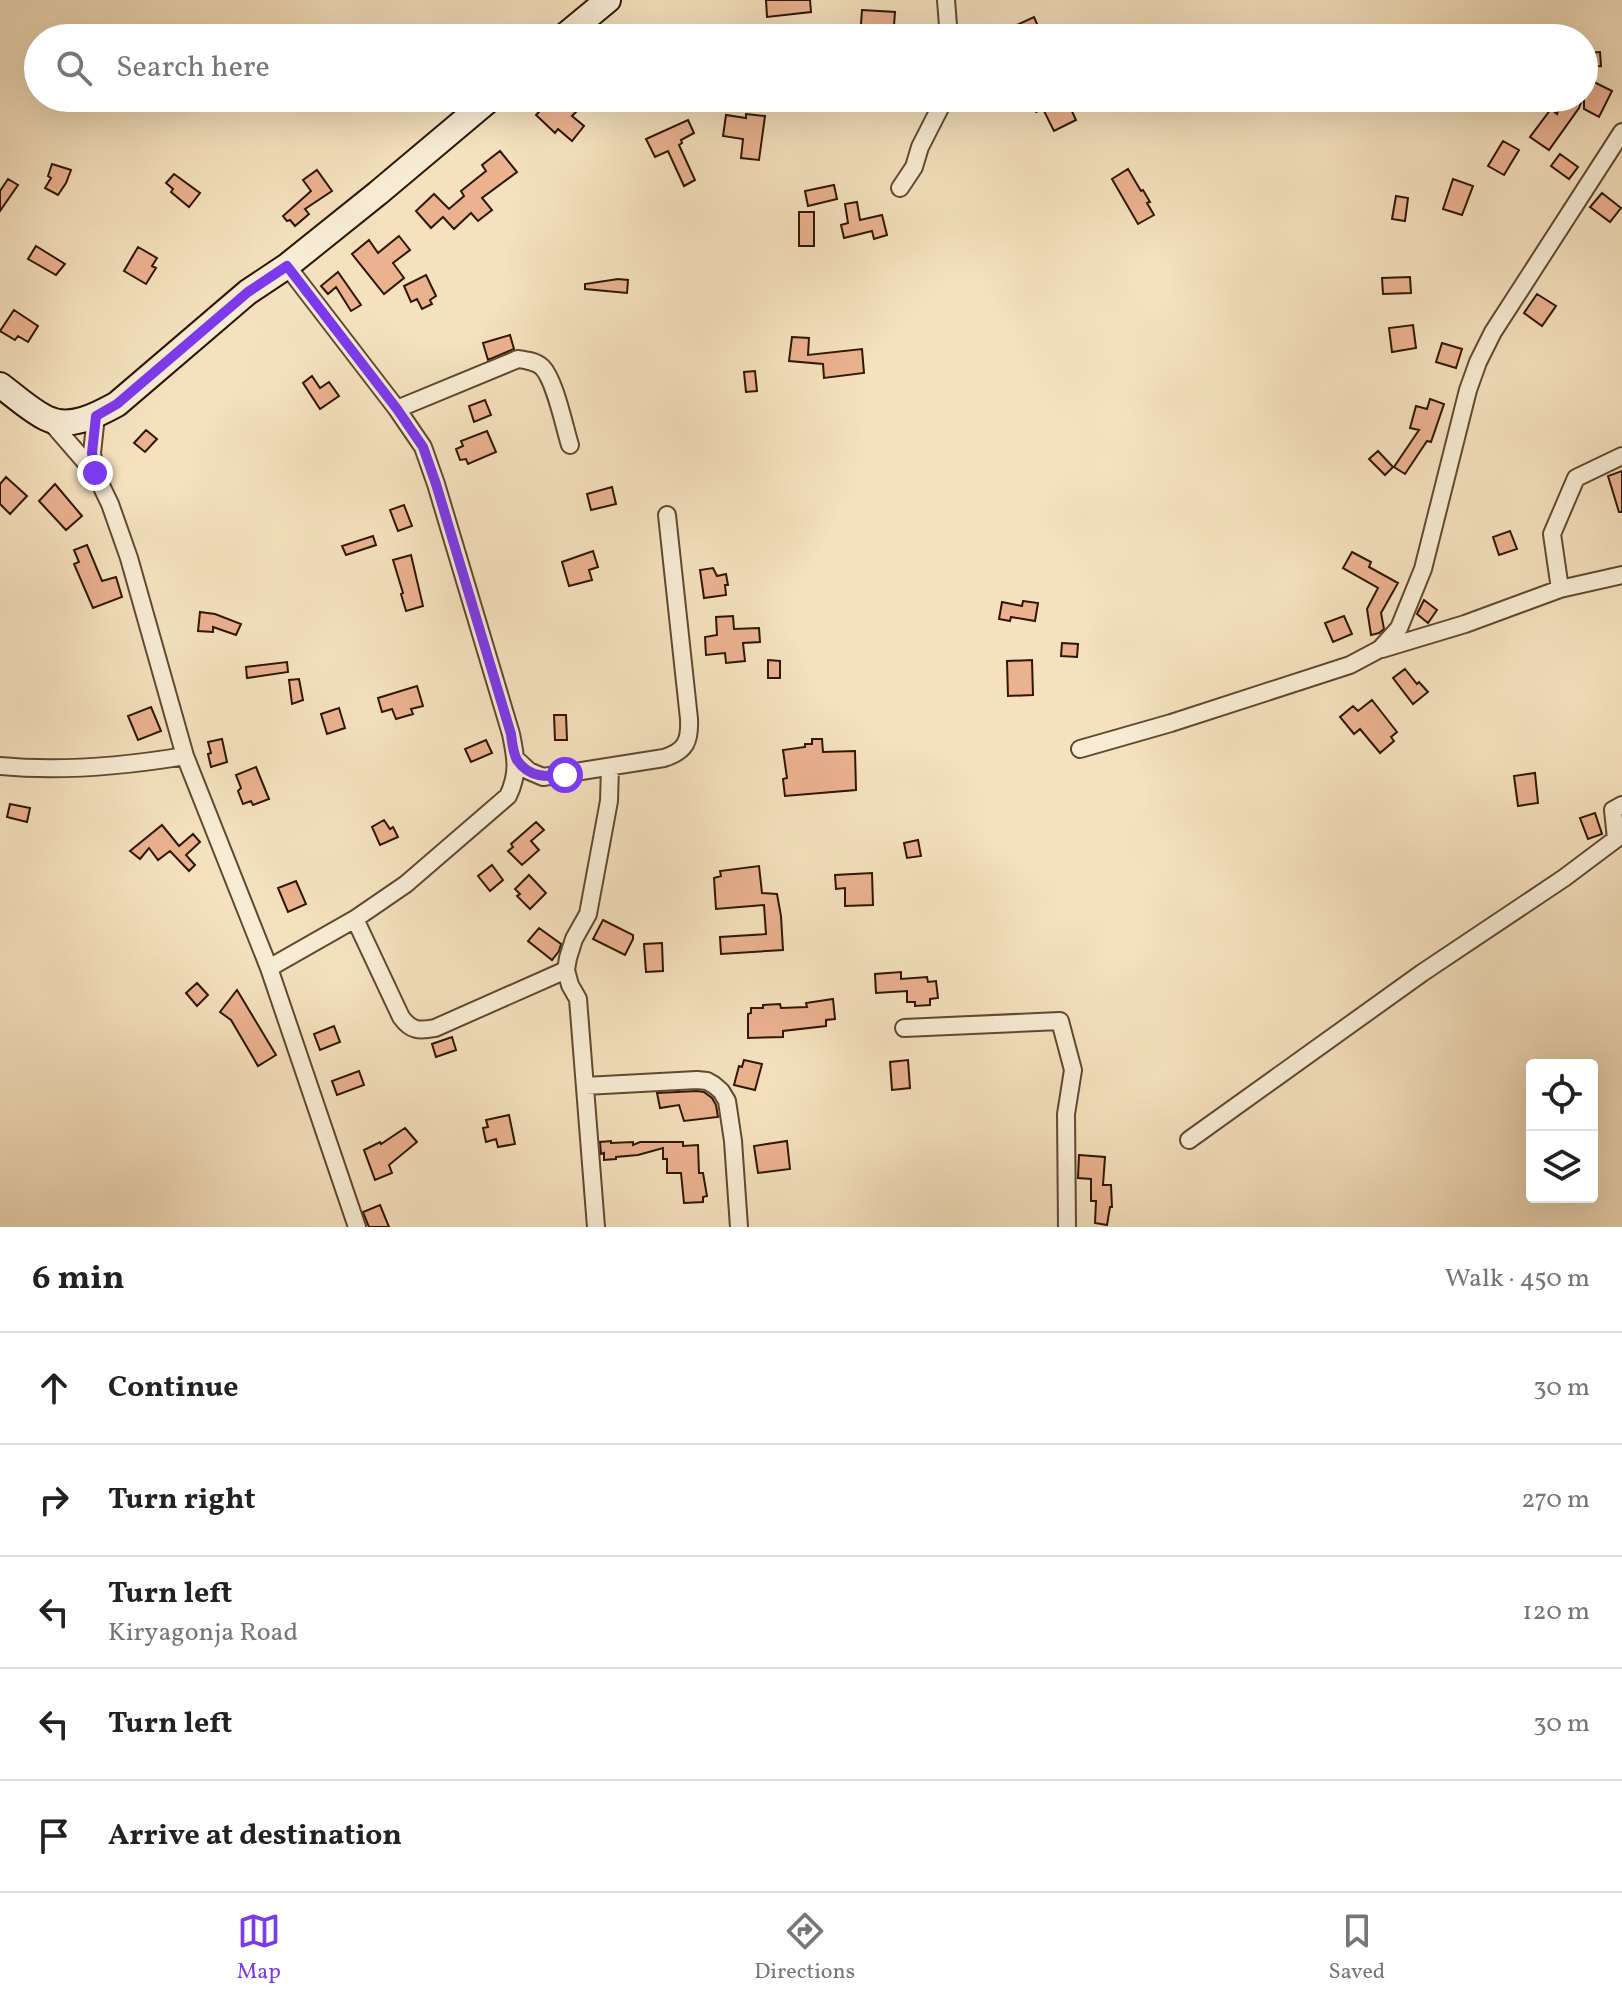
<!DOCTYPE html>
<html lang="en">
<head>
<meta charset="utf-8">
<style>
  body { margin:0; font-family:Vollkorn,serif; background:#f2f2f2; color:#222 }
  .controls { position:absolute; right:24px; bottom:24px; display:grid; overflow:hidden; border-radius:8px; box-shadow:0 8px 32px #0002 }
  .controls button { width:72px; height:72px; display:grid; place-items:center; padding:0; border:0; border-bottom:2px solid #e0e0e0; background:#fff; color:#222; font:40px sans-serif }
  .stop { position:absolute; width:24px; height:24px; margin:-18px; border:6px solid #7c3aed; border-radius:50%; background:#fff }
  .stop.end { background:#7c3aed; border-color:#fff; box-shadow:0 2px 8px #0008 }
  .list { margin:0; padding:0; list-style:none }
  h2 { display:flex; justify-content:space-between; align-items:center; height:104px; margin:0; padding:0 32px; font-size:34px }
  h2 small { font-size:26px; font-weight:400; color:#767676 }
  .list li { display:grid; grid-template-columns:52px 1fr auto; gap:24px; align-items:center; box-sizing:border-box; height:112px; padding:0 32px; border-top:2px solid #e0e0e0 }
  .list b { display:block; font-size:30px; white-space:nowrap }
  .list p { margin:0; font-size:26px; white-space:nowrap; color:#767676 }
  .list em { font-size:26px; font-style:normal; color:#767676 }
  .icon { flex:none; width:44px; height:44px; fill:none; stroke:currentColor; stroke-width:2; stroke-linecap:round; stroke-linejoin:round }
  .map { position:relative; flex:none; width:1622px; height:1227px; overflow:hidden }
  .search { position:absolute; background:#fff; box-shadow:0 8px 32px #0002; left:24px; right:24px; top:24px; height:88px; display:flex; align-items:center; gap:20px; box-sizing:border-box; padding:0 28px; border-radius:44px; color:#767676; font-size:30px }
  .sheet { height:664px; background:#fff }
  nav { display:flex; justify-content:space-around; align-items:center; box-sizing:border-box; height:112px; border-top:2px solid #e0e0e0; background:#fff; font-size:22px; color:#767676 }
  nav a { display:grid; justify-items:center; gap:4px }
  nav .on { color:#7c3aed }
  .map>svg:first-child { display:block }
  .building { fill:#ebb290; stroke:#2f1600; stroke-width:2 }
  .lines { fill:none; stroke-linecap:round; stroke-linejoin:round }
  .street-casing { stroke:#604930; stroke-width:20 }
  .secondary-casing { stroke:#2f1600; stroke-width:28 }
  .street { stroke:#f8ecd5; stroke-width:16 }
  .secondary { stroke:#f8ecd5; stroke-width:24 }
  .route { stroke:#7c3aed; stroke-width:10 }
</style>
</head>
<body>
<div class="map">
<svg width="1622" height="1227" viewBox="0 0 1622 1227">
  <rect width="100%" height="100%" fill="#f5e1be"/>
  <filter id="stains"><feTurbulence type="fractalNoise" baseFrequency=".0025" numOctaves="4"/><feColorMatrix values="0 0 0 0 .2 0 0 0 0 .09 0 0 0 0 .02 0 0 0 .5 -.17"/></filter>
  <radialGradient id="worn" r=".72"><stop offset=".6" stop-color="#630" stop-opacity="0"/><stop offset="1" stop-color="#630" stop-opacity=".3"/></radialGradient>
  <path class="building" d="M 766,0 L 810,0 L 811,12 L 767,17 Z
    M 862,10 L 895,12 L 893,38 L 860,38 Z
    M 1034,17 L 1043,38 L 1012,38 L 1008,29 Z
    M 1600,52 L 1601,66 L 1584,67 L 1584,53 Z
    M 1584,77 L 1612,91 L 1599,117 L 1584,109 Z
    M 552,98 L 575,98 L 583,105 L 572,116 L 584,126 L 572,141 L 558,129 L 555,133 L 536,115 Z
    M 1037,98 L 1066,98 L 1076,120 L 1054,131 L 1043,109 L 1036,112 L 1032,102 Z
    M 1563,98 L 1583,98 L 1579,108 L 1549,150 L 1530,137 L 1551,109 L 1557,114 Z
    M 746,114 L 765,116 L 759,160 L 741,158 L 743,139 L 723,136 L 726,115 L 746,118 Z
    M 688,120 L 694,133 L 681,140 L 682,143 L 679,145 L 695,180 L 684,186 L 668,151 L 655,157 L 646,139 Z
    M 1503,141 L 1519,150 L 1504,175 L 1488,166 Z
    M 500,151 L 517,172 L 482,198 L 492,210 L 478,221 L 471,213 L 454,229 L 443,217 L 431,228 L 416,211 L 434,194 L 449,209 L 464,196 L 461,191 L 486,171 L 482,165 Z
    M 1560,154 L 1578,167 L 1569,179 L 1551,166 Z
    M 52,164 L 71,170 L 66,183 L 58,195 L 45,188 L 51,178 L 48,176 Z
    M 1128,169 L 1141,191 L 1143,190 L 1150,202 L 1147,203 L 1154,215 L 1138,224 L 1112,179 Z
    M 317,170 L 332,191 L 305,209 L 309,214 L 295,226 L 290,220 L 287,221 L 283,216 L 311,191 L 303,180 Z
    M 174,174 L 200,193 L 189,207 L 171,192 L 173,189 L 166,183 Z
    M 8,179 L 18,185 L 0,211 L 0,191 Z
    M 1453,179 L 1473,186 L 1462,215 L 1443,209 Z
    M 834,185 L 837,199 L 808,206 L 805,191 Z
    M 1602,193 L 1621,208 L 1610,222 L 1590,207 Z
    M 1396,196 L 1408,198 L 1405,221 L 1392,219 Z
    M 857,202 L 860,220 L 882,215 L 887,235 L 874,239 L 872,231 L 844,238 L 841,225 L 848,223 L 845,204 Z
    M 799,212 L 814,212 L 814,246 L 799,246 Z
    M 399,236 L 410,250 L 393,263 L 404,278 L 384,294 L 352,254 L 369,240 L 378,253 Z
    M 36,246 L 65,264 L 56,275 L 28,259 Z
    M 138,247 L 157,258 L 152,266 L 156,268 L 146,284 L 124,271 Z
    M 338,272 L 361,305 L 351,311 L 336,287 L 328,294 L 321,286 Z
    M 426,275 L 436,296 L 430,300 L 432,304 L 422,309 L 417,299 L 411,302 L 404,286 Z
    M 1410,277 L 1411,293 L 1383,294 L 1382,278 Z
    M 618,279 L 628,280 L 627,293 L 585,289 L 585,284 Z
    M 1537,294 L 1556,306 L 1542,326 L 1524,313 Z
    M 14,310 L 38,326 L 28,342 L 18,336 L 15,340 L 0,331 Z
    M 1413,325 L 1416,348 L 1392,352 L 1389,328 Z
    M 510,335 L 514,349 L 488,360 L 483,343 Z
    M 792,337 L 809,338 L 808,355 L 862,349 L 864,373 L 824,378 L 823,364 L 789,361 Z
    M 1442,343 L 1462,349 L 1456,368 L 1436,362 Z
    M 755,371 L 757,391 L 746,392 L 744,372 Z
    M 312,376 L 320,388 L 329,382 L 339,396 L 320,409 L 303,383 Z
    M 1430,399 L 1444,404 L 1431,442 L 1427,441 L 1405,474 L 1394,467 L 1419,430 L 1410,428 L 1416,406 L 1427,409 Z
    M 485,400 L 491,415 L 474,422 L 469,406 Z
    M 146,430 L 157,439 L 145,452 L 134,443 Z
    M 487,431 L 496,452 L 468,464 L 466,459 L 460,460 L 456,449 L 463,446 L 461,441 Z
    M 1378,451 L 1393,467 L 1385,475 L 1369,459 Z
    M 1622,471 L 1622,512 L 1619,512 L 1608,476 Z
    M 6,477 L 27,496 L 10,514 L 0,504 L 0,484 Z
    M 55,484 L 82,516 L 66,530 L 39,501 Z
    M 612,487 L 616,504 L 591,510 L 587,494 Z
    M 404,505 L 412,526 L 398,531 L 390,510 Z
    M 1510,531 L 1517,549 L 1499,555 L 1493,537 Z
    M 373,536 L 376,545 L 346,555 L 342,546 Z
    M 87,545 L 102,581 L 116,577 L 122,597 L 93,608 L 74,564 L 79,562 L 74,550 Z
    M 593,551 L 598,567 L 589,570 L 592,580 L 569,586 L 562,562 Z
    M 1352,552 L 1371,562 L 1369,567 L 1398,583 L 1381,613 L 1384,629 L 1379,633 L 1371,635 L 1367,609 L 1378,588 L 1343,568 Z
    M 411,555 L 423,606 L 406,611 L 401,594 L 403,593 L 393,560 Z
    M 713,568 L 717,576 L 726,574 L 728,585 L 725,585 L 726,595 L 704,598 L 700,570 Z
    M 1424,600 L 1437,610 L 1428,623 L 1417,614 Z
    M 1023,601 L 1038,603 L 1035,621 L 1011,617 L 1010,621 L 999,619 L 1002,602 L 1022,606 Z
    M 200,612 L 215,614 L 241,624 L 236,635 L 213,627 L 213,632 L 198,631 Z
    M 733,616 L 734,629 L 759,628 L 760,642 L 743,643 L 745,661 L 726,663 L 725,653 L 706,655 L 705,637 L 717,635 L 716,617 Z
    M 1344,616 L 1352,634 L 1333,642 L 1325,623 Z
    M 1062,643 L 1078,644 L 1077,657 L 1061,656 Z
    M 768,660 L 780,661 L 780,678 L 768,678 Z
    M 1032,660 L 1033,695 L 1008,696 L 1007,661 Z
    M 287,662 L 288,672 L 247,678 L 246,667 Z
    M 1405,669 L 1417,684 L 1419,682 L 1428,692 L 1413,704 L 1393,678 Z
    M 299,679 L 303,700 L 292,704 L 289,680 Z
    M 417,686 L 423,706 L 411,709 L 413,714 L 396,719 L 392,709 L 382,712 L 378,698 Z
    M 1372,700 L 1397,732 L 1391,737 L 1394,741 L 1380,753 L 1360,729 L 1354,734 L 1340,717 L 1353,706 L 1358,711 Z
    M 151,707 L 161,731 L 138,740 L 128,716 Z
    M 339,708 L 345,728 L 327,734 L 321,714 Z
    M 554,715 L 566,715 L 567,740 L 555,740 Z
    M 222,739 L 227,762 L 211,767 L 208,754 L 211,753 L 208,742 Z
    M 812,739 L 822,739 L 823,752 L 855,751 L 856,790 L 785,796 L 783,779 L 787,778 L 783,750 L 805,747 L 805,744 L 812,744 Z
    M 486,740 L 492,753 L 471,762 L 465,749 Z
    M 256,767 L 269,799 L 253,805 L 251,801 L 243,804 L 238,791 L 241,788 L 236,775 Z
    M 1535,773 L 1538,803 L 1518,806 L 1514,776 Z
    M 10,804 L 30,808 L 27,822 L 7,817 Z
    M 1595,813 L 1602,834 L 1588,839 L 1580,818 Z
    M 384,820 L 390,829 L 393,827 L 398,837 L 380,845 L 372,827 Z
    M 536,822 L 544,830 L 531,841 L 539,850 L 522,865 L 508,851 L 513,847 L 511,844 Z
    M 162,825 L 179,846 L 193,834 L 200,842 L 186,855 L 195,865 L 189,871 L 170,851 L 158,860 L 149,848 L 140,859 L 130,851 Z
    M 918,840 L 921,856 L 907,858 L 904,843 Z
    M 492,865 L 503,880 L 490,891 L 478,876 Z
    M 759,866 L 762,893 L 777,894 L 781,916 L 783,950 L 721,954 L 720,937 L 766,934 L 764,905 L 716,909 L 714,878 L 721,876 L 720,871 Z
    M 872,873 L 873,905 L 845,906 L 845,888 L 836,889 L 835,875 Z
    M 529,875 L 546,893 L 530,909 L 517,896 L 520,894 L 515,889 Z
    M 296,881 L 306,904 L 288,912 L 278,888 Z
    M 603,920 L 633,935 L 633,939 L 625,955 L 593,939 Z
    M 539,928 L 561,944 L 559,951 L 552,960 L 528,941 Z
    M 662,943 L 663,971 L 646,972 L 644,944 Z
    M 901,972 L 901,979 L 927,977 L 928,982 L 936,981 L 938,998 L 930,999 L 930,1005 L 915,1006 L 915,1002 L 907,1002 L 907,991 L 876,993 L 875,974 Z
    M 197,983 L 208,995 L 197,1006 L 186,993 Z
    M 237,990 L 276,1055 L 258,1066 L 231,1020 L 220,1012 Z
    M 833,999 L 835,1019 L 826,1020 L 826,1026 L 783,1031 L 783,1037 L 748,1038 L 748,1014 L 751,1013 L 751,1008 L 763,1008 L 763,1005 L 780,1004 L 781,1008 L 807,1007 L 806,1003 Z
    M 334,1026 L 340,1042 L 320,1050 L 314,1034 Z
    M 452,1037 L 456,1050 L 436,1057 L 432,1044 Z
    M 744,1060 L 762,1064 L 755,1090 L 734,1085 L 739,1066 L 742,1067 Z
    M 908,1060 L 910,1088 L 892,1090 L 890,1062 Z
    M 359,1071 L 364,1085 L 337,1095 L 332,1081 Z
    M 697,1091 L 704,1092 L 712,1098 L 716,1105 L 718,1117 L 684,1121 L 679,1105 L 660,1108 L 657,1093 Z
    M 509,1115 L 515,1144 L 498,1147 L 496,1139 L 486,1142 L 483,1128 L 488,1127 L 486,1120 Z
    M 405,1128 L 417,1142 L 389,1165 L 392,1173 L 375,1180 L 364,1150 L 380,1142 L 381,1144 Z
    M 611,1141 L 611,1143 L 633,1142 L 633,1145 L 640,1142 L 683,1142 L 683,1146 L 698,1145 L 699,1173 L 703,1173 L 707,1196 L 703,1197 L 703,1202 L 684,1203 L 681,1173 L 667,1173 L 667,1159 L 663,1159 L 663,1148 L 638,1155 L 616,1157 L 616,1159 L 604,1160 L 604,1153 L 601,1154 L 600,1142 Z
    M 787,1141 L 790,1169 L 758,1173 L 754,1146 Z
    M 1079,1155 L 1105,1157 L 1103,1185 L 1111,1185 L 1112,1207 L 1110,1207 L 1107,1225 L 1095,1223 L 1096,1201 L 1091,1201 L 1091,1179 L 1078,1178 Z
    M 380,1205 L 389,1227 L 369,1227 L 363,1212 Z"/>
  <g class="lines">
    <g class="street-casing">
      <path id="street" d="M 946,0 L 949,38
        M 900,188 L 914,167 L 920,147 L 945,98
        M 397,409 L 518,359 C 526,360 535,361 542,367 C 555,380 564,426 570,445
        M 96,416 L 92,453 L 95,473 L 110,504 L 129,558 L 185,756 L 269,968 L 357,1227
        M 48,419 L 94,472
        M 1560,589 L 1552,534 L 1576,478 L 1622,456
        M 1382,649 L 1465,624 L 1560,589 L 1622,575
        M 1080,749 L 1171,723 L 1350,665 L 1380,649 L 1399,628 L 1423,569 L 1468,390 L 1478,362 L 1493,332 L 1622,132
        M 516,759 L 529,771 L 543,777 L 664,758 C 686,751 690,741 689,719 L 667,515
        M 0,766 C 61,772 125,766 185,756
        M 355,919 L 401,1017 C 411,1031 419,1031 435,1028 L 566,970
        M 269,968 L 355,919 L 406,884 L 508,796 C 519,773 516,758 511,734 L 436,484 L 423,447 L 397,409 L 287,266
        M 904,1028 L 1060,1021 L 1073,1070 L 1066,1114 L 1067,1227
        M 585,1086 L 697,1080 L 707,1081 L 714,1085 L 721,1091 L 727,1101 L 733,1141 L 739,1227
        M 1189,1140 L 1422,973 L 1564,878 L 1616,839 L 1613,810 L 1622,805
        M 596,1227 L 578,999 L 570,985 L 566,970 L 568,958 L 574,939 L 588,914 L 609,801 L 610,767"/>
    </g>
    <g class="secondary-casing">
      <path id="secondary" d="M 562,38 L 608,0
        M 0,385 C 15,396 30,410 46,418 C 70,430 97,415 117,404 L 248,292 L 287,266 L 378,193 L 491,98"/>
    </g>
    <use href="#street" class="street"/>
    <use href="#secondary" class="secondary"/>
  </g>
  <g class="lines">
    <path class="route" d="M 95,473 L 92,453 L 96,416 L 117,404 L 248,292 L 287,266 L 397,409 L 423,447 L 436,484 L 511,734 C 512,742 513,753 517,760 C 529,778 547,777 565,775"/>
  </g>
  <rect width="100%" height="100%" filter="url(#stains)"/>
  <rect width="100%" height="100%" fill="url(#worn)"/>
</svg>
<div class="controls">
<button><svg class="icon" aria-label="locate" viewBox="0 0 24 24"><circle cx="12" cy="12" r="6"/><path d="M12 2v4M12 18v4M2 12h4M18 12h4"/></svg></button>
<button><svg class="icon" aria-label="layers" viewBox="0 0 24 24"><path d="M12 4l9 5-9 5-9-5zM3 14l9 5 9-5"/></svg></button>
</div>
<div class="stop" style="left:565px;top:775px"></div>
<div class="stop end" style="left:95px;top:473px"></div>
<div class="search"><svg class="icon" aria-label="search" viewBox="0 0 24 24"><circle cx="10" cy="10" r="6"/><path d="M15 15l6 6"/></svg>Search here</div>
</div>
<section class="sheet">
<h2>6 min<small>Walk · 450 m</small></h2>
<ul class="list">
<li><svg class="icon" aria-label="ahead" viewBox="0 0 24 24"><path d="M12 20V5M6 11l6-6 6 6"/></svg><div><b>Continue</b></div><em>30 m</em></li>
<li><svg class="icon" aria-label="right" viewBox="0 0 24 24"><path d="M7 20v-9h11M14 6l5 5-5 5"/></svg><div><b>Turn right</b></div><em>270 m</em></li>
<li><svg class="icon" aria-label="left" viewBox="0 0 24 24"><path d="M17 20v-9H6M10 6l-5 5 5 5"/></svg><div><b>Turn left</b><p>Kiryagonja Road</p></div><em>120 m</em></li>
<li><svg class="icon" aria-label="left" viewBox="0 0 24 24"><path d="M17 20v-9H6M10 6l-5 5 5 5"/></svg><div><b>Turn left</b></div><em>30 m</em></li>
<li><svg class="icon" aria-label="arrive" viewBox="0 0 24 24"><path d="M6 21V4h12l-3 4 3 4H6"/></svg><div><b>Arrive at destination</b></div></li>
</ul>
</section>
<nav>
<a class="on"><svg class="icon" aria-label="map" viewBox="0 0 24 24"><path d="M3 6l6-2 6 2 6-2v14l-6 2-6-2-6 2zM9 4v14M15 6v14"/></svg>Map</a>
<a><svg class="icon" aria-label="directions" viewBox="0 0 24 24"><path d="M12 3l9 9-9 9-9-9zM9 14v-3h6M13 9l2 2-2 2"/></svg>Directions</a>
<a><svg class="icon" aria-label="saved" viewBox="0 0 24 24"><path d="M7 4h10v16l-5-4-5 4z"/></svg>Saved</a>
</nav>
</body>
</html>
